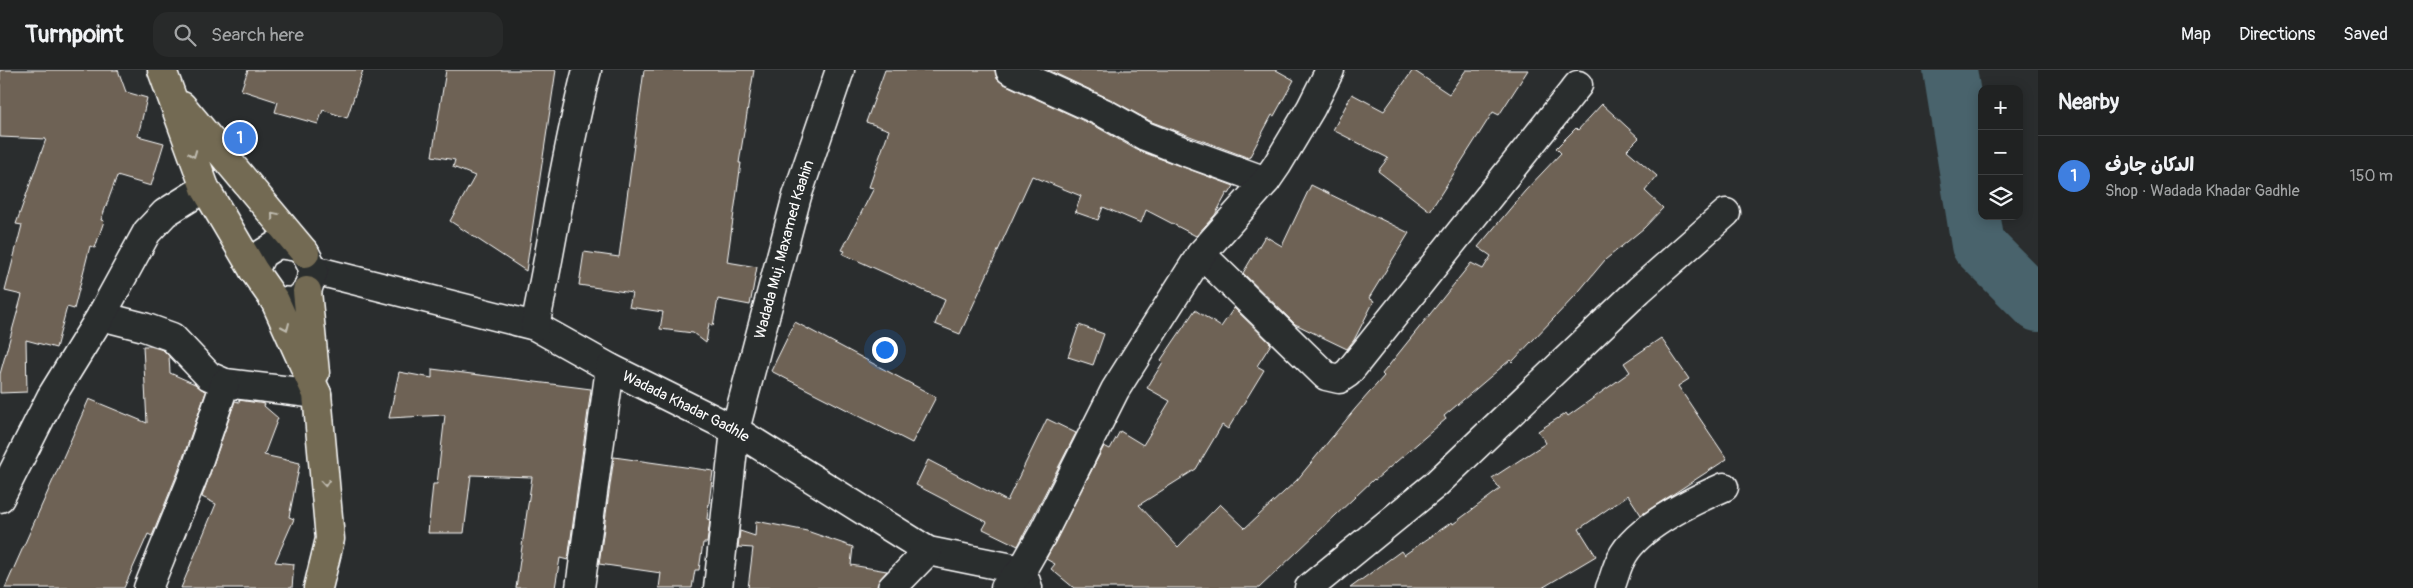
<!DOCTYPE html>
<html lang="en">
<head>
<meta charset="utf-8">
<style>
  body { margin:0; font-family:Pangolin,"Playpen Sans Arabic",sans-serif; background:#282a2a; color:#f1f3f6 }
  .controls { position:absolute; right:15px; top:15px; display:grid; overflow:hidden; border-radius:10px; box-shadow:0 2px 12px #0003 }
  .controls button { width:45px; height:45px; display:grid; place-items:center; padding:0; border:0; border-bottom:1px solid #3d3f40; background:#202222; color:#f1f3f6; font:25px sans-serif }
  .you { position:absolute; left:884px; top:279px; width:18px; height:18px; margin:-12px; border:4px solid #fff; border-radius:50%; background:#1a73e8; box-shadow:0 0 0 8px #1a73e833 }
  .badge { display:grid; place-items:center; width:32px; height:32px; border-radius:50%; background:#0b8043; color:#fff; font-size:16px; font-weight:700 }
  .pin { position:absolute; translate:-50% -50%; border:2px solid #fff; box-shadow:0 1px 5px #0006 }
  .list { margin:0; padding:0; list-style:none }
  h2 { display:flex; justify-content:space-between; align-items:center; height:65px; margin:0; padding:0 20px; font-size:21px }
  h2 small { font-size:16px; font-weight:400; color:#a2a4a5 }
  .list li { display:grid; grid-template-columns:32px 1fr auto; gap:15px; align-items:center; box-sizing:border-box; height:80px; padding:0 20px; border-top:1px solid #3d3f40 }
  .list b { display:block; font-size:19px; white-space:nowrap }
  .list p { margin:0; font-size:16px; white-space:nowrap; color:#a2a4a5 }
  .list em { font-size:16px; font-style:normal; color:#a2a4a5 }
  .icon { flex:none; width:28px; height:28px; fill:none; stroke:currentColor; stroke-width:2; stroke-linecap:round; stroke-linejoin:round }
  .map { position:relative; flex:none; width:2038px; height:518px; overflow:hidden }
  header { display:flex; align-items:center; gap:30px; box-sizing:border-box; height:70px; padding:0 25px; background:#202222; border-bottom:1px solid #3d3f40 }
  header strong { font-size:24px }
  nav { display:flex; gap:28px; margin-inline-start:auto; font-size:18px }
  .search { width:350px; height:45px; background:#282a2a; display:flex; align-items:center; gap:12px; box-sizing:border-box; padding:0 18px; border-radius:15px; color:#a2a4a5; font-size:19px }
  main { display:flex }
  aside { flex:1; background:#202222 }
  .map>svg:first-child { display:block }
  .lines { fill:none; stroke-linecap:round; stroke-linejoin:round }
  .river { stroke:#48646c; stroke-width:54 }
  .building { fill:#6e6254; stroke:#fff }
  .minor-casing { stroke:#fff; stroke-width:31 }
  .major-casing { stroke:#fff; stroke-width:31 }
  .minor { stroke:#2a2d2e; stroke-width:28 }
  .major { stroke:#736b52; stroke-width:28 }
  .oneway { stroke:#c0bcb1 }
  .labels { text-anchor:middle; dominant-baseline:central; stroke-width:5; stroke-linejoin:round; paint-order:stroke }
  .street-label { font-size:15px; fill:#fff; stroke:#2a2d2e }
</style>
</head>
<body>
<header>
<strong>Turnpoint</strong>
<div class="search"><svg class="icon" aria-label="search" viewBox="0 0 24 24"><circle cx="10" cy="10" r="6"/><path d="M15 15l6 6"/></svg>Search here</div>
<nav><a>Map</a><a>Directions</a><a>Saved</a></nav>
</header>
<main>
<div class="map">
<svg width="2038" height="518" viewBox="0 0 2038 518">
  <rect width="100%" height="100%" fill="#2a2d2e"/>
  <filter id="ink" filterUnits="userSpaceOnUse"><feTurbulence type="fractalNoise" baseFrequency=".02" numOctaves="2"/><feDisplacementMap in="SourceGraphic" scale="10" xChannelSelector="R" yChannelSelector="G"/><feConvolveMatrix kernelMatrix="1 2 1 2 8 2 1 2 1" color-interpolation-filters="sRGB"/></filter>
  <g filter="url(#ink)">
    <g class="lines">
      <path class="river" d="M 1950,0 L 1978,175 L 2038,235"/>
    </g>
    <path class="building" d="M 0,0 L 118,0 L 126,22 L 147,28 L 138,66 L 164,73 L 151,116 L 117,106 L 101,150 L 104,151 L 95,178 L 90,176 L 74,239 L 67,237 L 56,278 L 26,270 L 27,322 L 0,323 L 0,304 L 22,225 L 5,221 L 22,155 L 16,154 L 46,69 L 0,67 Z
      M 248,0 L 363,0 L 347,48 L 323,40 L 318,54 L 275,42 L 278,32 L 241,20 Z
      M 446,0 L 556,0 L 526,201 L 450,151 L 475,106 L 453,97 L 455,90 L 432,86 Z
      M 644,0 L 754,0 L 739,93 L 741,93 L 727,192 L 757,197 L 750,235 L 718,229 L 713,256 L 709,253 L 706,273 L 693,263 L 660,259 L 663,242 L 629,237 L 632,223 L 579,215 L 584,182 L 619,187 Z
      M 885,0 L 995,0 L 997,9 L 1004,14 L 1097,57 L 1137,80 L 1234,116 L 1229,124 L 1227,123 L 1215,145 L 1196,166 L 1146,140 L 1141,153 L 1103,137 L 1098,150 L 1075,142 L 1081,126 L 1032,106 L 960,264 L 935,254 L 945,230 L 843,184 L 845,181 L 842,180 L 874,118 L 869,117 L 889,60 L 866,52 Z
      M 1048,0 L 1276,0 L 1294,10 L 1274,46 L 1272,45 L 1249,88 L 1152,52 L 1110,29 Z
      M 1413,0 L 1449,24 L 1466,0 L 1528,0 L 1499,45 L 1493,42 L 1430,141 L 1378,101 L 1388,88 L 1333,60 L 1352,24 L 1384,41 Z
      M 1602,34 L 1639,68 L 1627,80 L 1657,106 L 1645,121 L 1663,138 L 1644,158 L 1605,190 L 1575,226 L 1512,292 L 1510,290 L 1444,346 L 1446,349 L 1375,410 L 1374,409 L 1259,518 L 1074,518 L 1051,499 L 1055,494 L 1046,489 L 1104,376 L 1110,379 L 1120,361 L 1143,375 L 1170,331 L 1147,318 L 1163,292 L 1161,290 L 1195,240 L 1221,257 L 1234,238 L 1271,274 L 1257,296 L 1264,300 L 1228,359 L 1222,355 L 1196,399 L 1139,435 L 1178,477 L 1220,434 L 1245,458 L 1297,410 L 1355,339 L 1384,306 L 1382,304 L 1471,193 L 1483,199 L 1491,186 L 1478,177 L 1525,121 L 1561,83 L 1556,78 L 1576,58 L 1578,60 Z
      M 1311,115 L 1409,163 L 1369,228 L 1374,231 L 1354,270 L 1347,279 L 1295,254 L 1243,203 L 1265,166 L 1282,176 Z
      M 795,252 L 936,327 L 912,373 L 771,301 Z
      M 1079,255 L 1104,264 L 1093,295 L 1068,287 Z
      M 1661,268 L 1689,309 L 1678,316 L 1727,389 L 1641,445 L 1628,425 L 1579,459 L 1596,486 L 1542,518 L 1350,518 L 1401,481 L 1404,485 L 1452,452 L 1453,454 L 1500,419 L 1492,408 L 1546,373 L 1538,361 L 1566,343 L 1568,346 L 1630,302 L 1624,293 Z
      M 143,276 L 150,276 L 163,280 L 169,286 L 170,303 L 195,314 L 206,322 L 178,402 L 152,466 L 148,464 L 124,518 L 5,518 L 89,329 L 147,353 Z
      M 432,299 L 591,319 L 568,490 L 560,488 L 555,518 L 516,518 L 532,407 L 471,405 L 464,463 L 428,463 L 433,414 L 437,414 L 445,345 L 389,348 L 399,302 L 432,308 Z
      M 239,330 L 265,334 L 264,336 L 278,348 L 264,385 L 300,393 L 289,447 L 294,449 L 275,492 L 294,494 L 292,518 L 181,518 L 216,434 L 202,427 L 235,331 L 239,332 Z
      M 1047,349 L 1076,363 L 1018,476 L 983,459 L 987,452 L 916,415 L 928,390 L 1007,431 Z
      M 614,387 L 713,401 L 707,449 L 710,450 L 707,473 L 703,473 L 699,500 L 695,500 L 692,518 L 659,518 L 661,503 L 599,494 Z
      M 756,451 L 807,461 L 853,477 L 851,495 L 887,501 L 881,508 L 877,518 L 748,518 L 753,478 L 738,477 L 740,461 L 755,466 Z"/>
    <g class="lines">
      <g class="minor-casing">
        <g id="minor">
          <path d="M 1010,0 L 1104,43 L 1145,66 L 1183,81 L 1266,111"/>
          <path d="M 1201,184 L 1326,306 L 1339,309 L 1348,303 L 1578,15"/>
          <path id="s1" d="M 314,200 L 535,256 L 610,298 L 735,360 L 928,481 L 1022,500 L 1028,518"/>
          <path d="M 254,201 L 262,184 L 278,174 L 297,177 L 305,183 L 314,200 L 307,221 L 296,232 L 275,231"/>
          <path d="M 101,246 L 144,257 L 172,267 L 209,306 L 225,313 L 317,324"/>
          <path d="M 535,256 C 553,171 565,84 587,0"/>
          <path d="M 0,428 L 51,327 L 101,246 L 147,162 L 165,143 L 205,118"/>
          <path d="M 148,518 L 193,407 L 225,313"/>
          <path d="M 580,518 L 610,298"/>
          <path id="s2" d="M 718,518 L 735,360 L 797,126 L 840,0"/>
          <path d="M 892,518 L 928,481"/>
          <path d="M 1005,518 L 1022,500 L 1042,465 L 1115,320 L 1142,277 L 1201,184 L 1266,111 L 1277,95 L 1311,38 L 1330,0"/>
          <path d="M 1309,518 L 1435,415 L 1639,220 L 1726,143"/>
          <path d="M 1610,518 C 1614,509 1616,498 1621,489 C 1636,457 1694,430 1724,417"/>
        </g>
      </g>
      <g class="major-casing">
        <path id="major" d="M 162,0 L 205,118 L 254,201 L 275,231 L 317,324 L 330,469 L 318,518
          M 182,36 L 305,183
          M 307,221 L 315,303"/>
      </g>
      <use href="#minor" class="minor"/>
      <use href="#major" class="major"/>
    </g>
    <defs><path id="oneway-chevron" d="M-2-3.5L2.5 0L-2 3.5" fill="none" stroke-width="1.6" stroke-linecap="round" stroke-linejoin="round" transform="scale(1.25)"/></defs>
    <g class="oneway">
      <use href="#oneway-chevron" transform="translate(193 84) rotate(69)"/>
      <use href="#oneway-chevron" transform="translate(274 145) rotate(-130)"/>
      <use href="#oneway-chevron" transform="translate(286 257) rotate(66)"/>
      <use href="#oneway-chevron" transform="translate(325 413) rotate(85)"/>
    </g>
  </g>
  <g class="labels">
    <g class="street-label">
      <text stroke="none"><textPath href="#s2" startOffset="346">Wadada Muj. Maxamed Kaahin</textPath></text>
      <text stroke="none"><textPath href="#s1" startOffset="399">Wadada Khadar Gadhle</textPath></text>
    </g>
  </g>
</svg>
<div class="controls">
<button>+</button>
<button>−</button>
<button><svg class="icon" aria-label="layers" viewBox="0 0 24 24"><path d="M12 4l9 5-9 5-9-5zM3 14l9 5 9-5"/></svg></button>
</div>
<div class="you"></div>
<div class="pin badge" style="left:240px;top:68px;background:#3f7fe0">1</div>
</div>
<aside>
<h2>Nearby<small></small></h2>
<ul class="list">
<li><span class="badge" style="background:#3f7fe0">1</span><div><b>الدكان جارف</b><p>Shop · Wadada Khadar Gadhle</p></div><em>150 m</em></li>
</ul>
</aside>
</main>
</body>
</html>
